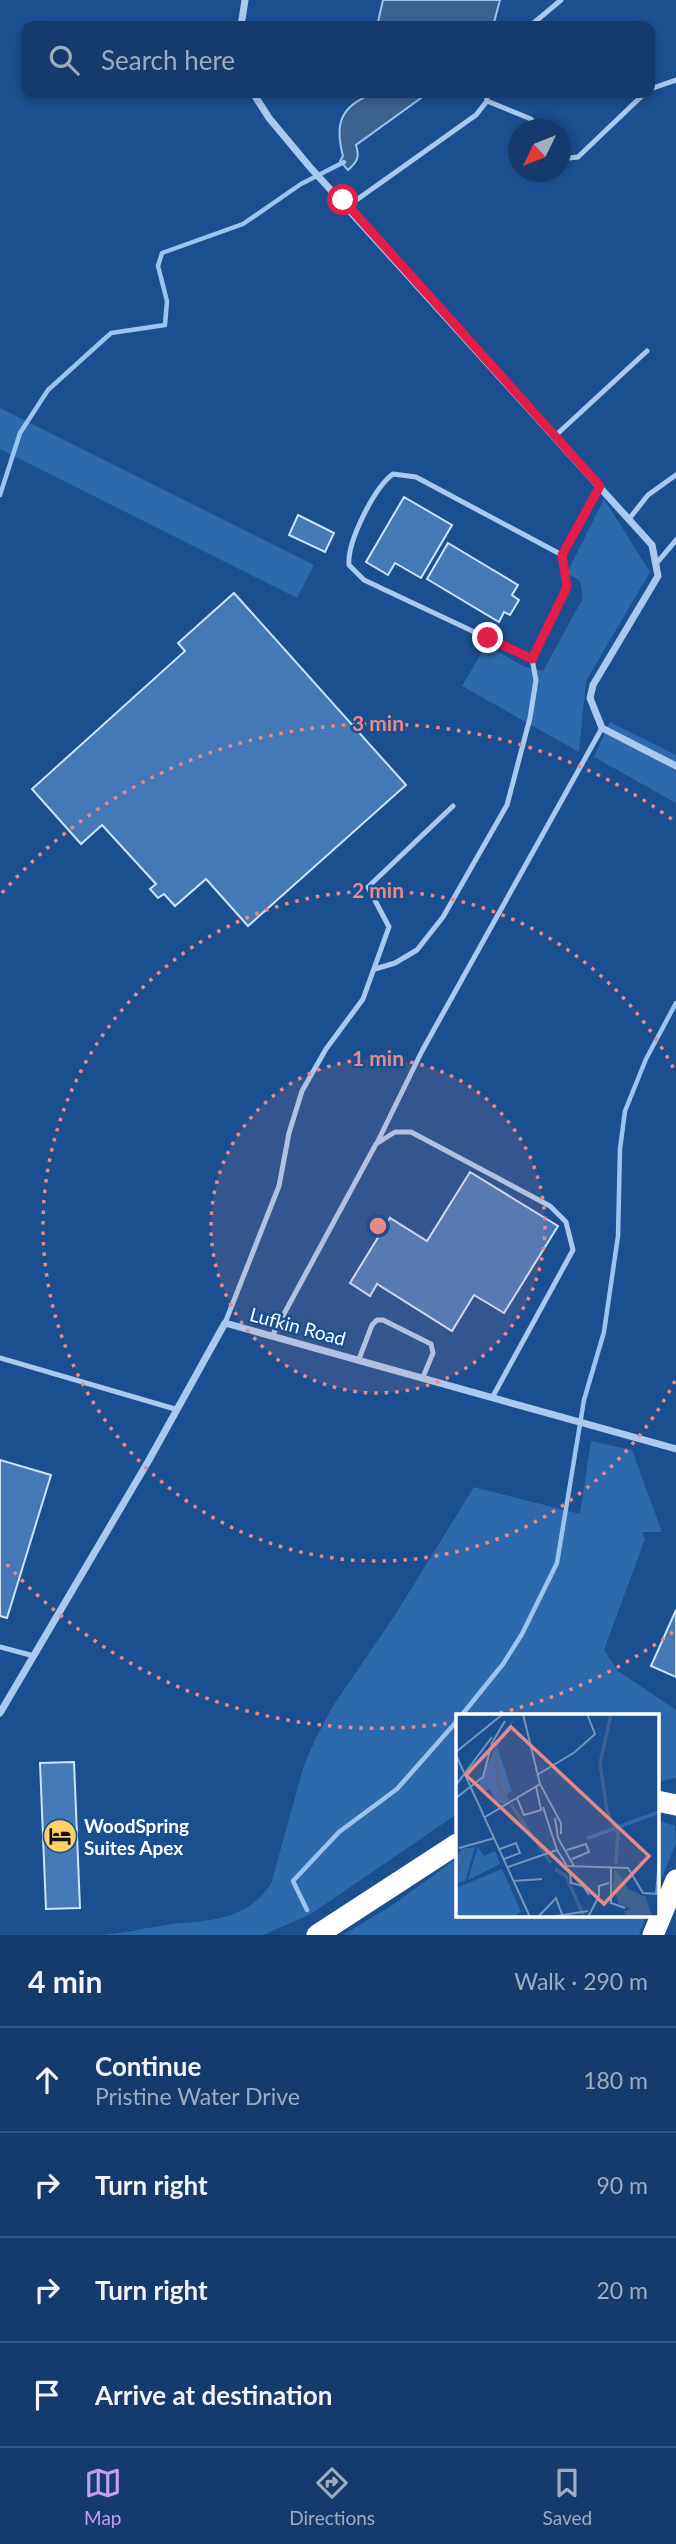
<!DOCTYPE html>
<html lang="en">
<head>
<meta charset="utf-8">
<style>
  body { margin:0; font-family:Lato,sans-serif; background:#214673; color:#f1f3f6 }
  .compass { position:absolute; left:508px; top:119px; width:63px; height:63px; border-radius:50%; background:#143b6b; box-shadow:0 4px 10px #0003; rotate:227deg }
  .stop { position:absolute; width:21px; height:21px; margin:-16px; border:5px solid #e11d48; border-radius:50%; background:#fff }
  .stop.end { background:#e11d48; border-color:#fff; box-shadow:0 2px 7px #0008 }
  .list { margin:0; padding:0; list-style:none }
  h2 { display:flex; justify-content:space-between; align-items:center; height:91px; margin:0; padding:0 28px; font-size:30px }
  h2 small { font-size:23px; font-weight:400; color:#9dadc1 }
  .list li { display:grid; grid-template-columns:46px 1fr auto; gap:21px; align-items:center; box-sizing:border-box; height:105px; padding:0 28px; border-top:2px solid #33557e }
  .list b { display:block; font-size:26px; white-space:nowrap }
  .list p { margin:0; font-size:23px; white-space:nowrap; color:#9dadc1 }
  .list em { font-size:23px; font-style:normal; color:#9dadc1 }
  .icon { flex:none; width:38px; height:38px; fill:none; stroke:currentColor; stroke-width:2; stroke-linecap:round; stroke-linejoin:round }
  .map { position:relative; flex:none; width:676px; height:1935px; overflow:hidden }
  .search { position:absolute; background:#143b6b; box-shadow:0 4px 10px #0003; left:21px; right:21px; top:21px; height:77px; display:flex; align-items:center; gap:18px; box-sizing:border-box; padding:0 24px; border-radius:14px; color:#9dadc1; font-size:26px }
  .sheet { height:511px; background:#143b6b }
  nav { display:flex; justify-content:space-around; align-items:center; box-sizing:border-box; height:98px; border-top:2px solid #33557e; background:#143b6b; font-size:19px; color:#9dadc1 }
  nav a { display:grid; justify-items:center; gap:4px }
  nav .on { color:#bca0f2 }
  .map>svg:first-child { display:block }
  .green { fill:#2e69ad }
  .water { fill:#3c6290; stroke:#9cc4f0; stroke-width:2 }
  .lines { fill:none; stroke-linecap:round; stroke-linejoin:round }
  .stream { stroke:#9cc4f0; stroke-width:4.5 }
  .building { fill:#4478b7; stroke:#cfe3fa; stroke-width:2 }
  .lane { stroke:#a9c9ee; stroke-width:5 }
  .street { stroke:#a9c9ee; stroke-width:7 }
  .highway { stroke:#fff; stroke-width:21 }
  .route { stroke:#e11d48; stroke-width:9 }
  .ring { fill:none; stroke:#e88989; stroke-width:3.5; stroke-dasharray:3.5 7 }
  .labels { text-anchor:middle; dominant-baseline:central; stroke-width:5; stroke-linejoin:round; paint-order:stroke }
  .street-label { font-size:19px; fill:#fff; stroke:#1b4f8f }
  .poi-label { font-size:19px; font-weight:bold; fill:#fff; stroke:#1b4f8f; text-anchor:start }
  .inset-river { fill:none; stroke:#3c6290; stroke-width:3.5 }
  .inset-road { fill:none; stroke:#7695bc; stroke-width:2 }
  .view { fill:#e88989; fill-opacity:0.15; stroke:#e88989; stroke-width:3.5 }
  .inset-edge { fill:none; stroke:#fff; stroke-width:3.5 }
  .centre { fill:#e88989; stroke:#1b4f8f; stroke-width:3.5 }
  .ring-label { font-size:21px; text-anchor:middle; font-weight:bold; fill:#e88989; stroke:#1b4f8f; stroke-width:5; stroke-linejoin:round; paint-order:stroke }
</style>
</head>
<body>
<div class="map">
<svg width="676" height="1935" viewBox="0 0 676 1935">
  <rect width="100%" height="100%" fill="#1b4f8f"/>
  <path class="green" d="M 0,408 L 314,565 L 297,598 L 0,449 Z
    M 604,499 L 650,572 L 586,681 L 579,752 L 462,686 L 486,645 L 525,667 L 543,671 L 583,598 L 580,581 L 567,573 Z
    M 610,722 L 676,755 L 676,803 L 594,757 Z
    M 591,1441 L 632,1450 L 662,1532 L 642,1532 L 645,1539 L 604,1650 L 618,1671 L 676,1710 L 676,1778 L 657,1782 L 657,1716 L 457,1716 L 457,1814 L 311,1914 L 263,1935 L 102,1935 C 126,1933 149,1927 173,1924 C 213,1920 246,1920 271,1884 L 304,1765 L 316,1738 L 333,1706 L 395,1615 L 474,1487 L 580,1514 Z
    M 657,1820 L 675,1826 L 676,1843 L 657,1890 Z
    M 457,1858 L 457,1916 L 646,1916 L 639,1935 L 343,1935 L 394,1904 Z"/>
  <path class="water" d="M 383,0 L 500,0 L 493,26 L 377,26 Z
    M 375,93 L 428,93 L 356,145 C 360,158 357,162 348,170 L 340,161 L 343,156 C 334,123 341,105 375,93 Z"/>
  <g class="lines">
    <path class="stream" d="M 0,495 L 20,433 L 48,390 L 111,333 L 165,325 L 167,301 L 158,266 L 162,253 L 243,224 L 301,184 L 344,162
      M 461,1716 L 503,1664 L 522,1634 L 557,1563 L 584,1400 L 604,1332 L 618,1236 L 620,1149 L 625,1111 L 646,1059 L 676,1003
      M 307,1910 L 293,1881 L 339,1832 L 397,1789 L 457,1721"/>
  </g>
  <path class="building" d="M 404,497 L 452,525 L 421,578 L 395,563 L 388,575 L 366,562 Z
    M 298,515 L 334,533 L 325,552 L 289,535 Z
    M 448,543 L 518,585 L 512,595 L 519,600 L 510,615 L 504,612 L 499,622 L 427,579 Z
    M 234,593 L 406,785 L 248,926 L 206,879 L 175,906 L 164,894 L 158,898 L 150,889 L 156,884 L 102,825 L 81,844 L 32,789 L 185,651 L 178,643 Z
    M 470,1172 L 558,1226 L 504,1313 L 474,1295 L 452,1331 L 377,1284 L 370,1296 L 350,1283 L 390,1218 L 427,1241 Z
    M 0,1460 L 51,1475 L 7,1618 L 0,1616 Z
    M 676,1610 L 676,1677 L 651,1666 Z
    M 74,1762 L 80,1908 L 46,1909 L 40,1763 Z"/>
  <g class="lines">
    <path class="lane" d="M 530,26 L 561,0
      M 650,89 L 676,80
      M 487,101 L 531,119 L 540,130
      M 560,154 L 569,158 L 578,157 L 645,93
      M 348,206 L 476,115 L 487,101 L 486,93
      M 555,436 L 647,351
      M 629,519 L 648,495 L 676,475
      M 656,564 L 676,540
      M 532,659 L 364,580 L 349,565 C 347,542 374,488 393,474 L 416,477 L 562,555
      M 375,969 L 395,963 L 417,950 L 443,917 L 507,805 L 530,718 L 536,680 L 532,659 L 567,587 L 562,555 L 600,486
      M 377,1143 L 422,1051 L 602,728
      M 225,1323 L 279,1186 L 289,1133 L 302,1091 L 326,1049 L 363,999 L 389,927 L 368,887 L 453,806
      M 272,1336 L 376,1144 L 395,1132 L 411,1132 L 550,1206 L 566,1222 L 573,1250 L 493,1396
      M 0,1358 L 175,1409
      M 359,1359 L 372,1325 L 377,1320 L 383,1320 L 431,1344 L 433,1353 L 423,1377
      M 0,1647 L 34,1656"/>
    <path class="street" d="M 241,26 L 245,0
      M 253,93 L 269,118 L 309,166 L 652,545 L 658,576 L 593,685 L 590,698 L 602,728 L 676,766
      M 0,1713 L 149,1460 L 225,1323 L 676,1449"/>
    <path class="highway" d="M 657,1801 L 676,1805
      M 317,1935 L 457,1844
      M 653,1935 L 676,1880"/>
  </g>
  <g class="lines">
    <path class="route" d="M 343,200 L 600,486 L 562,555 L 567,587 L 532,659 L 488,638"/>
  </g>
  <circle cx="378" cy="1226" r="167" fill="#e88989" fill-opacity=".12"/>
  <g class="ring">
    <circle cx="378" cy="1226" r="167"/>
    <path d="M675 1381A335 335 0 1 1 675 1071"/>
    <path d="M673 1632A502 502 0 0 1 487 1716M457 1722A502 502 0 0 1 2 1559M2 893A502 502 0 0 1 673 820"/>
  </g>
  <defs>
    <g id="hotel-disc" transform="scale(1.75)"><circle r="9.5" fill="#ffd166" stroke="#1b4f8f"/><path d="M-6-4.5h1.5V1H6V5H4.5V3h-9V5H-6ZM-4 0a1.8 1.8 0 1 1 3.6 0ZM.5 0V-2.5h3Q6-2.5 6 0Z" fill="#111"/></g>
  </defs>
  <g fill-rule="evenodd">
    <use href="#hotel-disc" x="60" y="1836"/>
  </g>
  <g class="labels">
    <g class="street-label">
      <text transform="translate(298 1326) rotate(15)">Lufkin Road</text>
    </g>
    <g class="poi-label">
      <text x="84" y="1825">WoodSpring<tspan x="84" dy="22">Suites Apex</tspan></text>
    </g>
  </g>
  <g transform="translate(456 1714)">
    <rect width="203" height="203" fill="#1b4f8f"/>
    <path d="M 61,2 L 41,33 L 56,77 L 47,82 L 51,88 L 48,90 L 40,87 L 34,75 L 25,79 L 22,72 L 46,19 ZM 203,96 L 203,100 L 132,126 L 130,123 ZM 19,133 L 9,167 L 0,169 L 0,143 L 6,135 ZM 22,133 L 28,142 L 39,137 L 44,150 L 12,166 ZM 46,155 L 65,198 L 57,203 L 0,203 L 0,174 Z" fill="#2e69ad"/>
    <path d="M 159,155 L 172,175 L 190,183 L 196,203 L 171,203 L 168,197 L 175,195 L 163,190 L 157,172 Z" fill="#3c6290"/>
    <path class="inset-river" d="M 155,0 L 144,50 L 151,97 L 162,119 L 160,150M 38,37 L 42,70 L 52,87M 55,91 L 95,149M 99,155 L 110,162 L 128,203M 0,162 L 11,136"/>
    <path class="inset-road" d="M 0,38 L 47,0M 0,41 L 74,203M 81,61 L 119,38 L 139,20 L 131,0M 84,70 L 105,109 L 105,120M 0,71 L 36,23M 0,84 L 27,63 L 36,29 L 49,7M 61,84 L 68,101 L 85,96 L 80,72M 87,93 L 101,136M 29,103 L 84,70 L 67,0M 99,104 L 102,124 L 118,152M 3,134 L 39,124M 44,135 L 60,129 L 64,139 L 48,145M 111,136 L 130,130 L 133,138 L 116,145M 52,153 L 101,136 L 111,152 L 172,154 L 187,179 L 203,180M 155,153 L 155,189 L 169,194M 114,160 L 115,169 L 127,172 L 133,181M 58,167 L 86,165M 200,180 L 203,145M 82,203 L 100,184 L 107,203M 94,203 L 132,197M 132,203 L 143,182 L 143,172 L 153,169"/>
    <path class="view" d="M 55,13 L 193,142 L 148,190 L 10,61 Z"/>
    <rect width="203" height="203" class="inset-edge"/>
  </g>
  <circle cx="378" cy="1226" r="10" class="centre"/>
  <g class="ring-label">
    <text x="378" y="731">3 min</text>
    <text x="378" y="898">2 min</text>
    <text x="378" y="1066">1 min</text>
  </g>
</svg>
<svg class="compass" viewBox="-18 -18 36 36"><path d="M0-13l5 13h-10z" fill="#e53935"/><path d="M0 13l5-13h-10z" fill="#9dadc1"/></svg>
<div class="stop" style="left:343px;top:200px"></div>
<div class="stop end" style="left:488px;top:638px"></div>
<div class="search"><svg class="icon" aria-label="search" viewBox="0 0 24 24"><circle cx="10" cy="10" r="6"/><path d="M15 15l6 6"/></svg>Search here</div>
</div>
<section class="sheet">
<h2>4 min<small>Walk · 290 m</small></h2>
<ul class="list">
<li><svg class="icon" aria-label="ahead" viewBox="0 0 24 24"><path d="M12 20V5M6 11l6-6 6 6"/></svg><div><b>Continue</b><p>Pristine Water Drive</p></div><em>180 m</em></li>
<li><svg class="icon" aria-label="right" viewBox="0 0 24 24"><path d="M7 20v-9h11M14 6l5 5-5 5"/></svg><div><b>Turn right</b></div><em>90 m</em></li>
<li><svg class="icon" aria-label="right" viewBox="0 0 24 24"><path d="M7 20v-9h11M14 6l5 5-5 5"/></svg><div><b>Turn right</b></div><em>20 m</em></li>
<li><svg class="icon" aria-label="arrive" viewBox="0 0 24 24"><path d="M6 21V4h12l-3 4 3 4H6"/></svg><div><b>Arrive at destination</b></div></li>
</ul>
</section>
<nav>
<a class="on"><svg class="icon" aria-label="map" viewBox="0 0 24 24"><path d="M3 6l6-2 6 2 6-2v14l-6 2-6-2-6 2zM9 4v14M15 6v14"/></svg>Map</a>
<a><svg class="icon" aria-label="directions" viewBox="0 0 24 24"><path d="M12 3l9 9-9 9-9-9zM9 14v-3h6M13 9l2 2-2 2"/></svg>Directions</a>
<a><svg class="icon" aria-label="saved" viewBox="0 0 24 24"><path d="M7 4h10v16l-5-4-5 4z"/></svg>Saved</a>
</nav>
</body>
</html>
